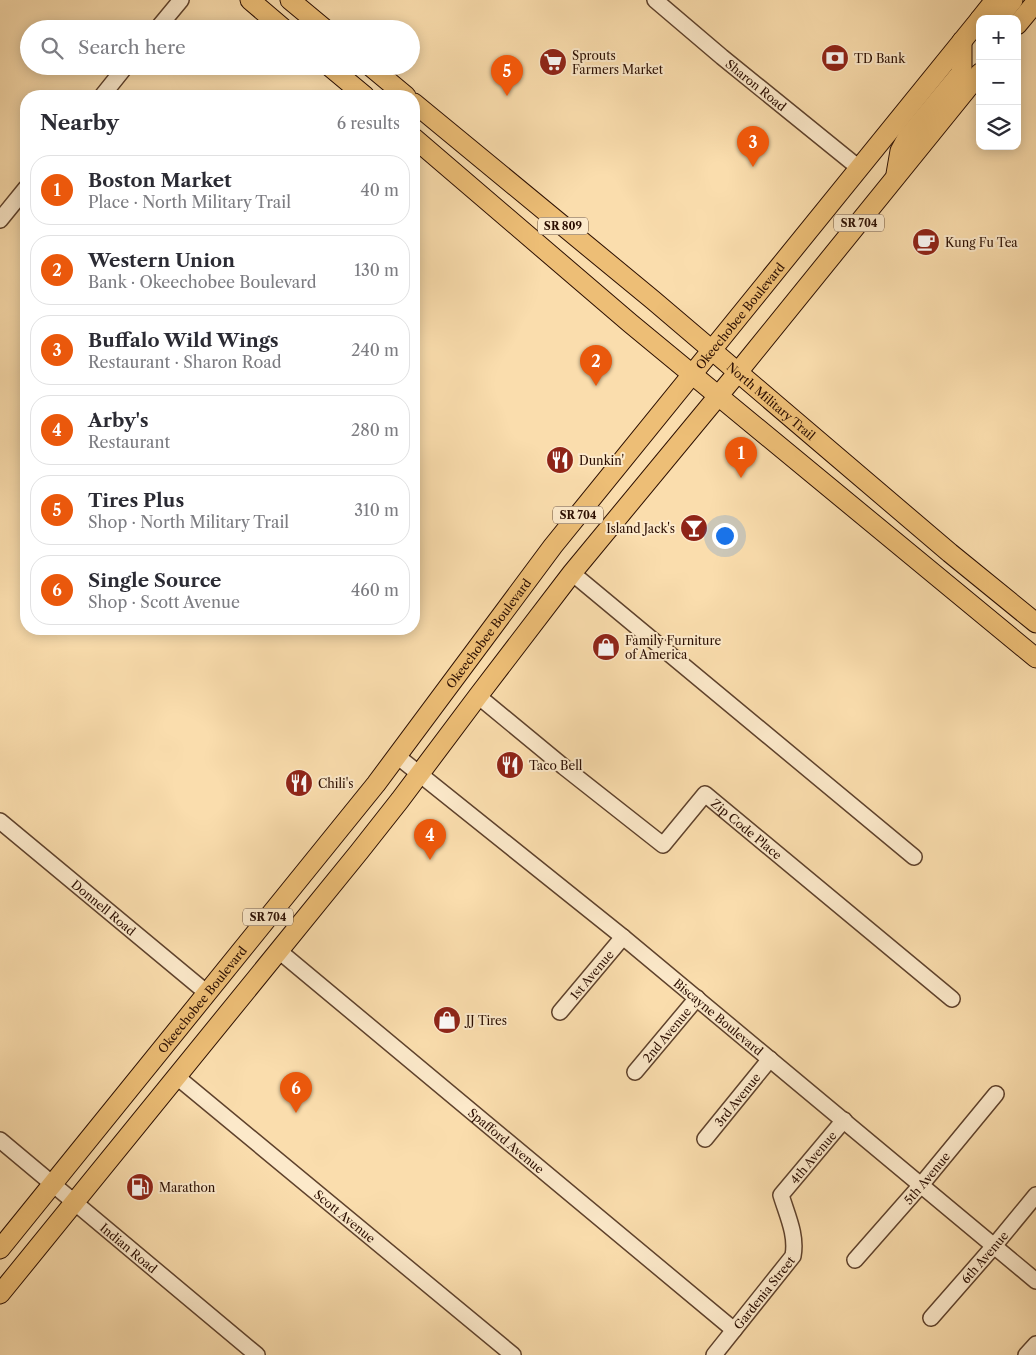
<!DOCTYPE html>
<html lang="en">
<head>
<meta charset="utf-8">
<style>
  body { margin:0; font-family:"Libre Caslon Text",serif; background:#f2f2f3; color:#2b2b33 }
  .controls { position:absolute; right:15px; top:15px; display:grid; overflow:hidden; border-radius:10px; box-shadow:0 2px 12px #0003 }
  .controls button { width:45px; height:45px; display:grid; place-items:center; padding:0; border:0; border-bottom:1px solid #e1e1e2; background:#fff; color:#2b2b33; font:25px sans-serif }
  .you { position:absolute; left:724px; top:535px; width:18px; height:18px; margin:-12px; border:4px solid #fff; border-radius:50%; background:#1a73e8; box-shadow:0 0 0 8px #1a73e833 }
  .badge { display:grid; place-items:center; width:32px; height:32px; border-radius:50%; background:#ea580c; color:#fff; font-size:16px; font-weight:700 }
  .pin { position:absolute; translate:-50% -41px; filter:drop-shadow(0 1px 2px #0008) }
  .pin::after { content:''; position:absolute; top:26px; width:18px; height:15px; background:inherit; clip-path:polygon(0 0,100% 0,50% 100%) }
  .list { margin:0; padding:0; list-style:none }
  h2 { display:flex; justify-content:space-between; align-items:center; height:65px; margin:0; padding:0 20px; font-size:21px }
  h2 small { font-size:16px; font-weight:400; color:#7c7c81 }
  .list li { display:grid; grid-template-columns:32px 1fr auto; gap:15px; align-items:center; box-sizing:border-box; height:70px; margin:0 10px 10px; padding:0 10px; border:1px solid #e1e1e2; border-radius:20px }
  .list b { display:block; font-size:19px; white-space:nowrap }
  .list p { margin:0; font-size:16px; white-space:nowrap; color:#7c7c81 }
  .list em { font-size:16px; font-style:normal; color:#7c7c81 }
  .icon { flex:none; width:28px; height:28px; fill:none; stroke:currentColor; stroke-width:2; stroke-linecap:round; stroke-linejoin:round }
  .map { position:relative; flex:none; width:1036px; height:1355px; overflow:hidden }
  .search { position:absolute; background:#fff; box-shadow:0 2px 12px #0003; left:20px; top:20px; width:400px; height:55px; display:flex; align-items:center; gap:12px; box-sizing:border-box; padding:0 18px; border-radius:28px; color:#7c7c81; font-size:19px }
  .panel { position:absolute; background:#fff; box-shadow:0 2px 12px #0003; left:20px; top:90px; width:400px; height:545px; border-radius:20px }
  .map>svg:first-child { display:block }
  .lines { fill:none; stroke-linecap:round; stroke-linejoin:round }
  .minor-casing { stroke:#5f422c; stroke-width:18 }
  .major-casing { stroke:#2b0e01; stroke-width:21 }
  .minor { stroke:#fce9ca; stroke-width:15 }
  .major { stroke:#edbe76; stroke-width:19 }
  .labels { text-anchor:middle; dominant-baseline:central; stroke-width:4; stroke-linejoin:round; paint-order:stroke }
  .shield { fill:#fce9ca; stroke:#6a503d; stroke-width:1 }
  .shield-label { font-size:11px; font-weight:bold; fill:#2b0e01 }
  .poi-label { font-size:12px; fill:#2b0e01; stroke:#fce9ca; text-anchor:start }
  .street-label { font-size:12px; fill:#2b0e01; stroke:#fce9ca }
</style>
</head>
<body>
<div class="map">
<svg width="1036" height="1355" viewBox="0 0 1036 1355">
  <rect width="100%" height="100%" fill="#faddad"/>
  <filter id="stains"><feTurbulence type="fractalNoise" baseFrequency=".004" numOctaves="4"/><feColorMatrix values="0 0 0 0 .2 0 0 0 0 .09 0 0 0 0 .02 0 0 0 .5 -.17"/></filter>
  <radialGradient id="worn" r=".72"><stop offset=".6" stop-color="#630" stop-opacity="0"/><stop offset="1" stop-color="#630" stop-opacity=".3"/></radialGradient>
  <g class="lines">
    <g class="minor-casing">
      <g id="minor">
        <path id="s1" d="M 655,0 L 722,57 L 859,168"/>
        <path d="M 157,29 L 181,0"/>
        <path d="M 102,96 L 126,66"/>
        <path d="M 0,220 L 26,188"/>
        <path d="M 572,573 L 914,857"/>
        <path id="s2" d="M 478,696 L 564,767 L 663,845 L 705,794 L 952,999"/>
        <path id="s3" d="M 397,756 L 623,937 L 1036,1281"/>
        <path id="s4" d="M 0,821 L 207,993"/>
        <path id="s5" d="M 279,951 L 734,1330"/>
        <path id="s6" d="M 560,1012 L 623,937"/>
        <path id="s7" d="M 635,1072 L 697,998"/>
        <path id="s8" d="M 177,1077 L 513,1355"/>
        <path id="s9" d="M 705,1139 L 770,1059"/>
        <path id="s10" d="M 0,1140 L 257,1355"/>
        <path id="s11" d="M 855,1260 L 921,1185 L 996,1094"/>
        <path id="s12" d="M 931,1318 L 994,1246 L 1036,1195"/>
        <path id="s13" d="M 714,1355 L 793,1256 C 797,1235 787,1215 781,1195 L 844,1120"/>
        <path d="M 1026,1355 L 1036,1344"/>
      </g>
    </g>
    <g class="major-casing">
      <g id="major">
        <path d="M 250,0 L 284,29"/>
        <path d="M 290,0 L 325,29"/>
        <path d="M 980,19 L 995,0"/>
        <path d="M 998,19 L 1013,0"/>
        <path d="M 1017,25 L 1036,2"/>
        <path d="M 329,66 L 365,96"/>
        <path d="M 370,66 L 406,96"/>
        <path id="s14" d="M 414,103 L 653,300 L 950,553 L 1036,623"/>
        <path d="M 414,138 L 630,323 L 1036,658"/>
        <path d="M 896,174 L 900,151 L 907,138 L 960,74 L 962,68 L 962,41"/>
        <path id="s15" d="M 0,1249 L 376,784 L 553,546 L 980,19"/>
        <path d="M 0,1294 L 359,852 L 400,800 L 478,696 L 572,573 L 738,372 L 980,73"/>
      </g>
    </g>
    <use href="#minor" class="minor"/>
    <use href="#major" class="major"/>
  </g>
  <defs>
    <g id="bank-disc" transform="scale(1.4375)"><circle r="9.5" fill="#8f2418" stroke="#fce9ca"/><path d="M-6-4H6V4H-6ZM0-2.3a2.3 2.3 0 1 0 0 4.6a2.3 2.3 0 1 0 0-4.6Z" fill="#fff"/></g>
    <g id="supermarket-disc" transform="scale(1.4375)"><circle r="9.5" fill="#8f2418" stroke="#fce9ca"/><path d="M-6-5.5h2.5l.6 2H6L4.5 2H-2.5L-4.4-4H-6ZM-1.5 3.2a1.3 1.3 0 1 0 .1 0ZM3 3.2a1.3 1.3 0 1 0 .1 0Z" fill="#fff"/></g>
    <g id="cafe-disc" transform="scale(1.4375)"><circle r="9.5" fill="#8f2418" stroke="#fce9ca"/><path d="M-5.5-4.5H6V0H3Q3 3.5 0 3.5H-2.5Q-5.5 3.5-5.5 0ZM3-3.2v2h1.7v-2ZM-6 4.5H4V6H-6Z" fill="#fff"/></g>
    <g id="restaurant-disc" transform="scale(1.4375)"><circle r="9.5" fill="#8f2418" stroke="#fce9ca"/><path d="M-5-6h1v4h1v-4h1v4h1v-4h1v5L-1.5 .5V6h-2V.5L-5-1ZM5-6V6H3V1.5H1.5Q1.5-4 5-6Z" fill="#fff"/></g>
    <g id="bar-disc" transform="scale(1.4375)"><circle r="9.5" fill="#8f2418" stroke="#fce9ca"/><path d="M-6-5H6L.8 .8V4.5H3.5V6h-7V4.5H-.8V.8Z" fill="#fff"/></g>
    <g id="shop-disc" transform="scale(1.4375)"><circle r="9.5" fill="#8f2418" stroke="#fce9ca"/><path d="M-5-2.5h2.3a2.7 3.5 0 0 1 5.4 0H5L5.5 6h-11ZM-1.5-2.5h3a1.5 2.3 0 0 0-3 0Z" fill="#fff"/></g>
    <g id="fuel-disc" transform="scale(1.4375)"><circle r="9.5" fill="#8f2418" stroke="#fce9ca"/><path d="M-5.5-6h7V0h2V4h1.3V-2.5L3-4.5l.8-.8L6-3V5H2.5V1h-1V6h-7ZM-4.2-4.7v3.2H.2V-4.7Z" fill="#fff"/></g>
  </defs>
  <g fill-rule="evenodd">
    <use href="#bank-disc" x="835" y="58"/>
    <use href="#supermarket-disc" x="553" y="62"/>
    <use href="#cafe-disc" x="926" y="242"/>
    <use href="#restaurant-disc" x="560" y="460"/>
    <use href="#bar-disc" x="694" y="528"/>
    <use href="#shop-disc" x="606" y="647"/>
    <use href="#restaurant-disc" x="510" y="765"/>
    <use href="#restaurant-disc" x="299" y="783"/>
    <use href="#shop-disc" x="447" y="1020"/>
    <use href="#fuel-disc" x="140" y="1187"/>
  </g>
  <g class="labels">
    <g class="shield">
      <rect x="834" y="214.5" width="50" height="17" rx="4"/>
      <rect x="538" y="217.5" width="50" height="17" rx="4"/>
      <rect x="553" y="506.5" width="50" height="17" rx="4"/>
      <rect x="243" y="908.5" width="50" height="17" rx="4"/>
    </g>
    <g class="shield-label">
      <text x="859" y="223">SR 704</text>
      <text x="563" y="226">SR 809</text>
      <text x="578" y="515">SR 704</text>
      <text x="268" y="917">SR 704</text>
    </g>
    <g class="poi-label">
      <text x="572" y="55">Sprouts<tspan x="572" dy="14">Farmers Market</tspan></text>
      <text x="854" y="58">TD Bank</text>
      <text x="945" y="242">Kung Fu Tea</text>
      <text x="579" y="460">Dunkin'</text>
      <text x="675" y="528" text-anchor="end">Island Jack's</text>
      <text x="625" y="640">Family Furniture<tspan x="625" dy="14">of America</tspan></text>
      <text x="529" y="765">Taco Bell</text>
      <text x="318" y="783">Chili's</text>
      <text x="466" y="1020">JJ Tires</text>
      <text x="159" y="1187">Marathon</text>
    </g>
    <g class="street-label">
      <text stroke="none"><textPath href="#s1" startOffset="132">Sharon Road</textPath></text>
      <text stroke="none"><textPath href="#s15" startOffset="1191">Okeechobee Boulevard</textPath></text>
      <text stroke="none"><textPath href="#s14" startOffset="465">North Military Trail</textPath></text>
      <text stroke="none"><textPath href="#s15" startOffset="786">Okeechobee Boulevard</textPath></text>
      <text stroke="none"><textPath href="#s2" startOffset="358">Zip Code Place</textPath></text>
      <text stroke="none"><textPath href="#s4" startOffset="135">Donnell Road</textPath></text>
      <text stroke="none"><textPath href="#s6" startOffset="49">1st Avenue</textPath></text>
      <text stroke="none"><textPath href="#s15" startOffset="321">Okeechobee Boulevard</textPath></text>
      <text stroke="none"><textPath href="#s3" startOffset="414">Biscayne Boulevard</textPath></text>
      <text stroke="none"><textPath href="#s7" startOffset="49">2nd Avenue</textPath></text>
      <text stroke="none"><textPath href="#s9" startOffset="51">3rd Avenue</textPath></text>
      <text stroke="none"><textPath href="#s5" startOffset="296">Spafford Avenue</textPath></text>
      <text stroke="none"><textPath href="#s13" startOffset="239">4th Avenue</textPath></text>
      <text stroke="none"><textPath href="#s11" startOffset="109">5th Avenue</textPath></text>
      <text stroke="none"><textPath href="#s8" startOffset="218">Scott Avenue</textPath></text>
      <text stroke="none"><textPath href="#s10" startOffset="168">Indian Road</textPath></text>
      <text stroke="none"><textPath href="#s12" startOffset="81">6th Avenue</textPath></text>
      <text stroke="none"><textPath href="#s13" startOffset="80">Gardenia Street</textPath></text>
    </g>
  </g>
  <rect width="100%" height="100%" filter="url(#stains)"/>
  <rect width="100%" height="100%" fill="url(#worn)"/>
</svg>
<div class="controls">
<button>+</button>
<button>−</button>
<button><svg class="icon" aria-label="layers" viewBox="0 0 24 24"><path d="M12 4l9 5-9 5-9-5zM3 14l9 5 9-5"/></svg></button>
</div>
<div class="you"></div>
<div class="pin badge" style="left:741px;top:478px">1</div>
<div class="pin badge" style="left:596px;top:386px">2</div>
<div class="pin badge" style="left:753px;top:167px">3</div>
<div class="pin badge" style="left:430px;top:860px">4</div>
<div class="pin badge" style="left:507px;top:96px">5</div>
<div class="pin badge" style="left:296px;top:1113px">6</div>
<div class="search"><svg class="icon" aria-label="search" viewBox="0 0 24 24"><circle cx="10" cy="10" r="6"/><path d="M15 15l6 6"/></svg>Search here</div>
<section class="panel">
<h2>Nearby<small>6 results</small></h2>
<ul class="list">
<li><span class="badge">1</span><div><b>Boston Market</b><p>Place · North Military Trail</p></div><em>40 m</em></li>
<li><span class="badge">2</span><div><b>Western Union</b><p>Bank · Okeechobee Boulevard</p></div><em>130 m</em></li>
<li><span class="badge">3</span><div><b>Buffalo Wild Wings</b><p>Restaurant · Sharon Road</p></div><em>240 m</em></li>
<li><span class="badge">4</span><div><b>Arby's</b><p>Restaurant</p></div><em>280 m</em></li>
<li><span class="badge">5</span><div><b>Tires Plus</b><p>Shop · North Military Trail</p></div><em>310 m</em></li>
<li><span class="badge">6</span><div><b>Single Source</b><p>Shop · Scott Avenue</p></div><em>460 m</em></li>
</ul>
</section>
</div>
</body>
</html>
